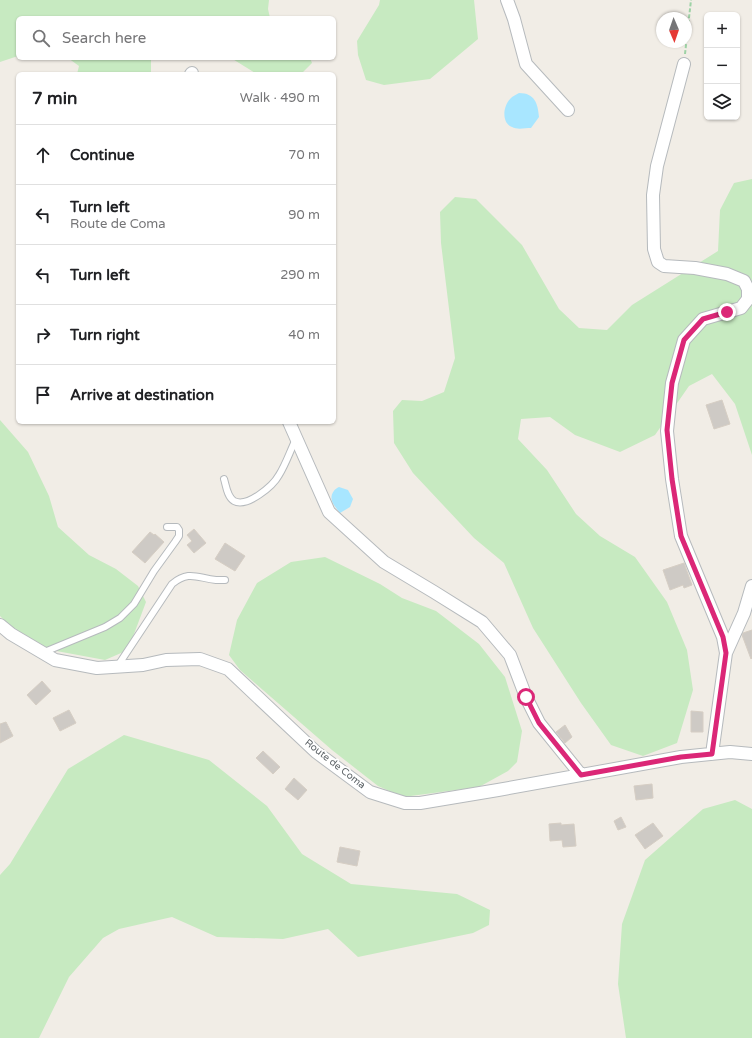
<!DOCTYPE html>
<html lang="en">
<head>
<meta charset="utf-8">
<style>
  body { margin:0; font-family:"Varela Round",sans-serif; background:#f6f6f6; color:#202124 }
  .controls { position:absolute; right:12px; top:12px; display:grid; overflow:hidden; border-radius:6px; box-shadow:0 1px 3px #0004 }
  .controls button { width:36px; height:36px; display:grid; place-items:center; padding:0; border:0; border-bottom:1px solid #e0e0e0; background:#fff; color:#202124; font:20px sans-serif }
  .compass { position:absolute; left:656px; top:12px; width:36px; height:36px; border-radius:50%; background:#fff; box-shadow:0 1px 3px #0004; rotate:178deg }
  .stop { position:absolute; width:12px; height:12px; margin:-9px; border:3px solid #db2777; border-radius:50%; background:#fff }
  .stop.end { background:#db2777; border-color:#fff; box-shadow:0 1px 4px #0008 }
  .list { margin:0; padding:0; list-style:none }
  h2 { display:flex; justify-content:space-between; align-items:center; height:52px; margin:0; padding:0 16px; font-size:17px }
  h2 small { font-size:13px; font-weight:400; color:#757577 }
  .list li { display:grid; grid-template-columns:26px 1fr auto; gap:12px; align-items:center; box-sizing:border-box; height:60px; padding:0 16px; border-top:1px solid #e0e0e0 }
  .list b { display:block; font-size:15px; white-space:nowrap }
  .list p { margin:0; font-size:13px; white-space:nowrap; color:#757577 }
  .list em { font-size:13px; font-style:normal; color:#757577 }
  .icon { flex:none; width:22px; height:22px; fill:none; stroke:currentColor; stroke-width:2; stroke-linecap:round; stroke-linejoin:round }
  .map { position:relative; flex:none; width:752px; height:1038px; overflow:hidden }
  .search { position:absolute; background:#fff; box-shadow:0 1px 3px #0004; left:16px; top:16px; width:320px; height:44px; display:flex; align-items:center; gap:10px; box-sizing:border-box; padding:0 14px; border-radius:6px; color:#757577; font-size:15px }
  .panel { position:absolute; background:#fff; box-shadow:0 1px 3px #0004; left:16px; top:72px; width:320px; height:352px; border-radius:6px }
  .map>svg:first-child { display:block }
  .green { fill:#c7eac1 }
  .water { fill:#a8e6ff }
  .building { fill:#cecac5; stroke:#d6cec4 }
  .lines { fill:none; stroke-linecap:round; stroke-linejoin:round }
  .service-casing { stroke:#b6babd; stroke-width:8 }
  .minor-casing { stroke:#b6babd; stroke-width:14 }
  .path { stroke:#9dd2a5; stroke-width:2; stroke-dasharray:4 2; stroke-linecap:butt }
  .service { stroke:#fff; stroke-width:6 }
  .minor { stroke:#fff; stroke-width:12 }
  .route { stroke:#db2777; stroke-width:5 }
  .labels { text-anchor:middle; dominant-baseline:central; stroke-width:3.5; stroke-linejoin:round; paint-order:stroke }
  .street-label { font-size:10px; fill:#5d6367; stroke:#fff }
</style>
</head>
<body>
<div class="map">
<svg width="752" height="1038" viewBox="0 0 752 1038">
  <rect width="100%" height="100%" fill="#f1ede6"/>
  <path class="green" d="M 0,0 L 269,0 L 268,9 L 270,18 L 18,18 L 18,56 L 0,62 Z
    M 380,0 L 474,0 L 478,39 L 430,79 L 384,85 L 366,80 L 358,55 L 357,41 L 379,5 Z
    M 68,58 L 151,58 L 151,74 L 77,74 L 79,66 Z
    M 231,58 L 310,58 L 312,63 L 301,74 L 257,74 Z
    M 752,179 L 752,455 L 735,404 L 712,374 L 689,386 L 655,435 L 620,452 L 575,435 L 550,417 L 521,419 L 518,439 L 547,470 L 576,514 L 600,536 L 635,557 L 667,602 L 687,650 L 693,690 L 677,743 L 643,756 L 611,745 L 581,703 L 533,628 L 504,563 L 474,538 L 413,473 L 394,443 L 393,411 L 402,400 L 422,401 L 444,392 L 455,358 L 441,243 L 440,212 L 455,197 L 476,199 L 522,245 L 559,309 L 579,328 L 607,330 L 632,305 L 718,251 L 720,210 L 734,183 Z
    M 0,420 L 28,452 L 49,496 L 58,527 L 89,555 L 116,569 L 138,586 L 146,602 L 128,650 L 105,660 L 51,650 L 10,626 L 0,616 Z
    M 325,557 L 380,584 L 402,598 L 436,611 L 479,644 L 505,677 L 522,731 L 517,762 L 508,771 L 479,787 L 403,797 L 378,786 L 332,750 L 240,670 L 229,655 L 237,620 L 257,583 L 291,562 Z
    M 124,735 L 209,760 L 267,806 L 302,854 L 351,884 L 457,894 L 490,910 L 489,925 L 473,933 L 358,957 L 328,929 L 283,939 L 217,937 L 172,917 L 119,929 L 103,938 L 69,977 L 39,1038 L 0,1038 L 0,875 L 10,864 L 68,769 Z
    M 735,800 L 752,809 L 752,1038 L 626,1038 L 618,984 L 622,924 L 645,860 L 703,809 Z"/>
  <path class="water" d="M 519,93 C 535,93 538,104 539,117 L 531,128 C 525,128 517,130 512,127 C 501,123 503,105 511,98 C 513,96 517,94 519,93 Z
    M 339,487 L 348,490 L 353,499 L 350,507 L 340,513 C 338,510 333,505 332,501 C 330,495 334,489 339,487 Z"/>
  <path class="building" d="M 722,400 L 730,424 L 714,429 L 706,405 Z
    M 194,529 L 206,543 L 194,553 L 187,545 L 192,541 L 187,535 Z
    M 150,532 L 154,535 L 155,534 L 164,542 L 145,563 L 132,552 Z
    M 225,543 L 245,556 L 235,571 L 215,559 Z
    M 684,563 L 692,585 L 684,588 L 683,585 L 670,590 L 663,570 Z
    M 752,630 L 752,658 L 751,659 L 742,635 L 743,633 Z
    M 42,681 L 51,691 L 36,705 L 27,695 Z
    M 69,710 L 76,723 L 60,731 L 53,718 Z
    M 691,711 L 703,712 L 703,732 L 691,732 Z
    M 6,722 L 13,736 L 0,743 L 0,724 Z
    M 565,725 L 572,737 L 565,743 L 556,732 Z
    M 263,751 L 280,767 L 273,774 L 256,758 Z
    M 294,778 L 307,790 L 298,800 L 285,789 Z
    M 652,784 L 653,798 L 636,800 L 634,786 Z
    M 621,817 L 626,827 L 618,830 L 614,821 Z
    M 561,823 L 561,825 L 574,824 L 576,846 L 563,847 L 562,840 L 550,841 L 549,824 Z
    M 653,823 L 663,836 L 645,849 L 635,835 Z
    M 340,847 L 360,851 L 357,866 L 337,862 Z"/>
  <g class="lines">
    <g class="service-casing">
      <path id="service" d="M 224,479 C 226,485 227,497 234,501 C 247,508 273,486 279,475 C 286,464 290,451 296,439
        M 42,653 L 105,627 L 120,618 L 134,604 L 154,571 L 175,542 L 179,536 L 179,530 L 177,527 L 167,527
        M 117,667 L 172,584 C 189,570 197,578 216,580 C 219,580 222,580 225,580"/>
    </g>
    <g class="minor-casing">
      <path id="minor" d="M 507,0 L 514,19 L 526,64 L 568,110
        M 684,64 L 657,166 L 653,195 L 654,249 L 658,262 L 664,266 L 695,268 L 727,274 L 744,281 L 748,289 L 748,299 L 741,308 L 703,319 L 684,340 L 672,383 L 667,431 L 672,479 L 681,536 L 723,637 L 726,653 L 712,754
        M 191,74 L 192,73
        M 289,422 L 329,512 L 384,562 L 434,592 L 482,622 L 510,655 L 526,697 L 539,723 L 581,775
        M 0,625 L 11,634 L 55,660 L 97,668 L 143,665 L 166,660 L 200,659 L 228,669 L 316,752 L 370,792 L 405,803 L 420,803 L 498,790 L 681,757 L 730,752 L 752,754
        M 726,653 L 744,613 L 752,586"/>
    </g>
    <path class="path" d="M 685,54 L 691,0"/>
    <use href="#service" class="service"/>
    <use href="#minor" class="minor"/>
  </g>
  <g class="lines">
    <path class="route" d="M 526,697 L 539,723 L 581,775 L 681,757 L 712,754 L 726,653 L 723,637 L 681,536 L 672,479 L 667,430 L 672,383 L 684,340 L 703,319 L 727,312"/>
  </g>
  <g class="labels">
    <g class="street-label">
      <text transform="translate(335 764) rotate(38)">Route de Coma</text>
    </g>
  </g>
</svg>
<div class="controls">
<button>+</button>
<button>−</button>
<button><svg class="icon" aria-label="layers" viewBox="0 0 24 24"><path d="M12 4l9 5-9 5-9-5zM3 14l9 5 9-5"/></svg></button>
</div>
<svg class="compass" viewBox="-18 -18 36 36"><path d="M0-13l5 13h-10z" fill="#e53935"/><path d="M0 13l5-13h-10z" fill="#757577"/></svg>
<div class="stop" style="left:526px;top:697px"></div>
<div class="stop end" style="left:727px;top:312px"></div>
<div class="search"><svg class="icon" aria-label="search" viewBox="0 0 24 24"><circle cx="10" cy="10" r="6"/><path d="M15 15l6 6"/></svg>Search here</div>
<section class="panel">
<h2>7 min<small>Walk · 490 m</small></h2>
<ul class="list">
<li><svg class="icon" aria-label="ahead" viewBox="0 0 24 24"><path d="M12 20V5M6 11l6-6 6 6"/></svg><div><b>Continue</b></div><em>70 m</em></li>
<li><svg class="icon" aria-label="left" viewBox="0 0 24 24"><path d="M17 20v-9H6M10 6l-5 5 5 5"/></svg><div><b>Turn left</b><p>Route de Coma</p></div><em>90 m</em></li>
<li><svg class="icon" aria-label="left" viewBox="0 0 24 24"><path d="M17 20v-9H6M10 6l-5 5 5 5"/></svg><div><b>Turn left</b></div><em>290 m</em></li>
<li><svg class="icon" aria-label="right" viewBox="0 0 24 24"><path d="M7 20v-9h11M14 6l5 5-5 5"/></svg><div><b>Turn right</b></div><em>40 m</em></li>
<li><svg class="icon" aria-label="arrive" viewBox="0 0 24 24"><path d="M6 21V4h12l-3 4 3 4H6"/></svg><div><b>Arrive at destination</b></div></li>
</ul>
</section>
</div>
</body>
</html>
